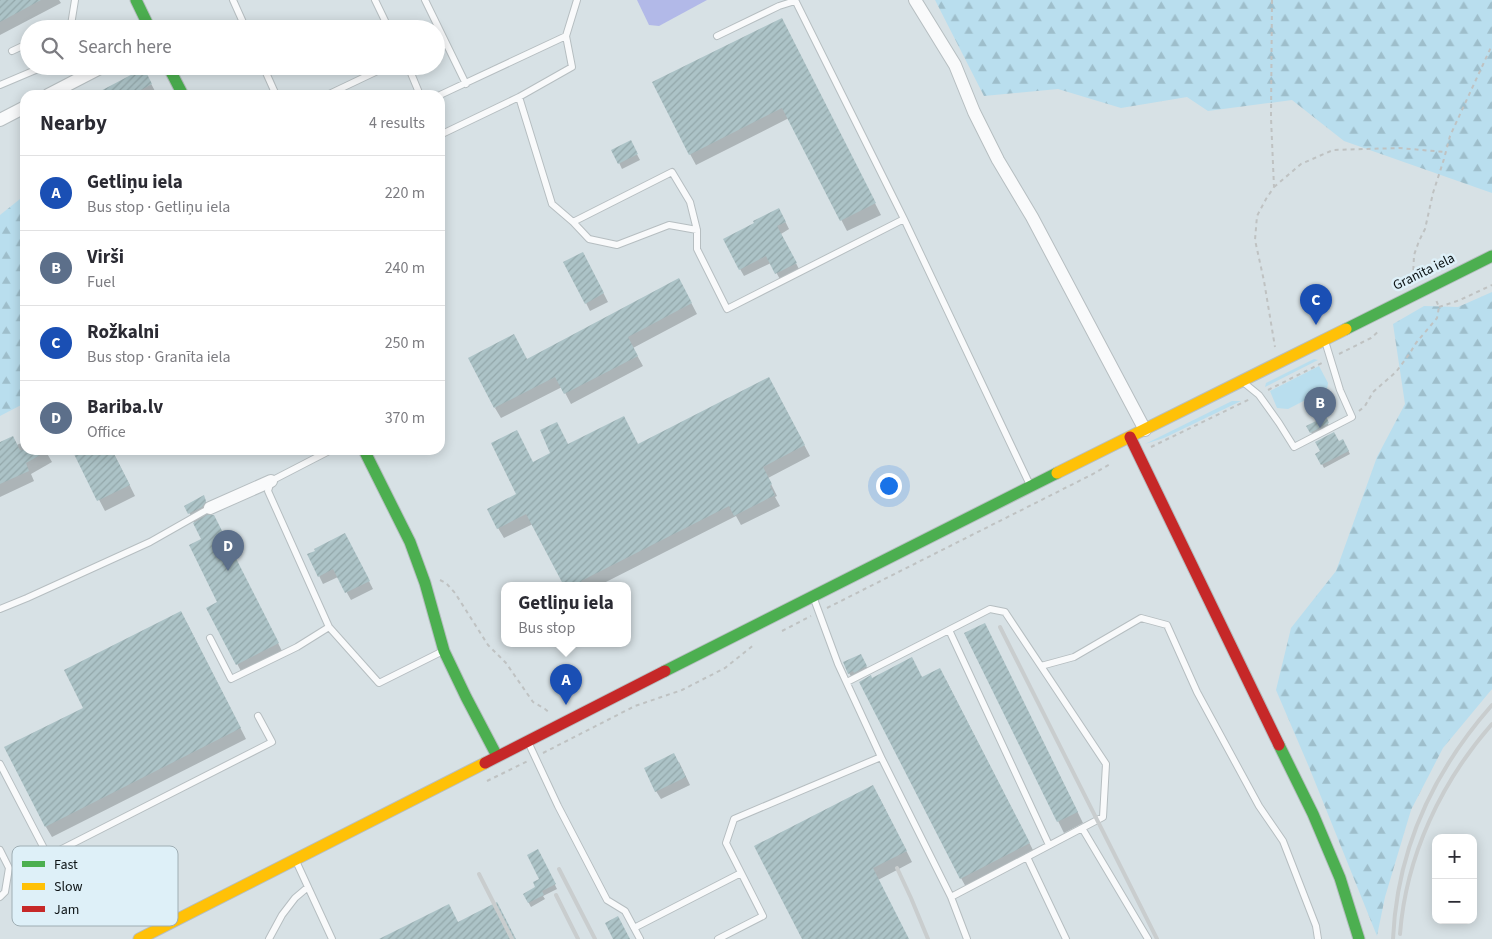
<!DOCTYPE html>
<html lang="en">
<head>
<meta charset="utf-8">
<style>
  body { margin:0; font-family:"Source Sans 3",sans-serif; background:#f7f7f7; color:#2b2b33 }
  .controls { position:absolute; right:15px; bottom:15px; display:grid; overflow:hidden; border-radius:10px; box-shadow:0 2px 12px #0003 }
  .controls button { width:45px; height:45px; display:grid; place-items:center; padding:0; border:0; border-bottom:1px solid #e1e1e2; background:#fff; color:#2b2b33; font:25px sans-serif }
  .you { position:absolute; left:888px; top:485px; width:18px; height:18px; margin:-12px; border:4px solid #fff; border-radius:50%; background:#1a73e8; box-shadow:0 0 0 8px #1a73e833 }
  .badge { display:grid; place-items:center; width:32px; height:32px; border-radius:50%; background:#111827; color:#fff; font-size:16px; font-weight:700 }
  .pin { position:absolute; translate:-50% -41px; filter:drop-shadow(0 1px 2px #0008) }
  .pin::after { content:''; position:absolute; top:26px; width:18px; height:15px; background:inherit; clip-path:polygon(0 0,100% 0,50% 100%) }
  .popup { position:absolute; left:501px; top:582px; width:130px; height:65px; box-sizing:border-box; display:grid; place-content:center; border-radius:10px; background:#fff; filter:drop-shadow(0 1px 4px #0005); font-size:16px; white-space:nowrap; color:#7c7c81 }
  .popup b { font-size:19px; color:#2b2b33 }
  .popup::after { content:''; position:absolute; left:50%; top:100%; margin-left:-10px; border:10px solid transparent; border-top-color:#fff }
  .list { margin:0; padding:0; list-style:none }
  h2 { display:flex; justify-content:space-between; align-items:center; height:65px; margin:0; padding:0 20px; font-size:21px }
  h2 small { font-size:16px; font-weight:400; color:#7c7c81 }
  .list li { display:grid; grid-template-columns:32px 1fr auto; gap:15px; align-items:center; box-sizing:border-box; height:75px; padding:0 20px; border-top:1px solid #e1e1e2 }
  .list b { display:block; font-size:19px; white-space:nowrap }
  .list p { margin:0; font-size:16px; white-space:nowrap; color:#7c7c81 }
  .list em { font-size:16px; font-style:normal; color:#7c7c81 }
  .icon { flex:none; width:28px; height:28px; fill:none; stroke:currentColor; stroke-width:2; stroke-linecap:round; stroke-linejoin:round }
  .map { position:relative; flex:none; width:1492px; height:939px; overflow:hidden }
  .search { position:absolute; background:#fff; box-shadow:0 2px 12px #0003; left:20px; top:20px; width:425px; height:55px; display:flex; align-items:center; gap:12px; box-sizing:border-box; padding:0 18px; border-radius:28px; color:#7c7c81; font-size:19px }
  .panel { position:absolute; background:#fff; box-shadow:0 2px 12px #0003; left:20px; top:90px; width:425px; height:365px; border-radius:15px }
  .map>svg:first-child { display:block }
  .grass { fill:#b9deee }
  .forest { fill:url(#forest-firs) }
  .water { fill:#b2b9e8 }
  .shadow { fill:#0003 }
  .building { fill:url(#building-hatch) }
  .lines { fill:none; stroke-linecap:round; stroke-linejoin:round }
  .lane-casing { stroke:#b6bec1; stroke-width:8 }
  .street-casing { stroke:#b6bec1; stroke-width:14 }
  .fast-casing { stroke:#b6bec1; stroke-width:13 }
  .slow-casing { stroke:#b6bec1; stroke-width:13 }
  .jam-casing { stroke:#b6bec1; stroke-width:13 }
  .path { stroke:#bfc2c2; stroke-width:2; stroke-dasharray:4 4; stroke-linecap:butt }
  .lane { stroke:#f9fafb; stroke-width:6 }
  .street { stroke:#f9fafb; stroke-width:12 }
  .fast { stroke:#4caf50; stroke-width:11 }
  .slow { stroke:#ffc107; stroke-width:11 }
  .jam { stroke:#c62828; stroke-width:11 }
  .rail { stroke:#c9cdce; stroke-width:4 }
  .labels { text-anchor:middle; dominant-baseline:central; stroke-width:5; stroke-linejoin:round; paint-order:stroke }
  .street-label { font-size:14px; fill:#0d1416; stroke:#def0f8 }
  .key { fill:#def0f8; stroke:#9faeb4; stroke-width:1 }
  .key-label { font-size:14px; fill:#0d1416 }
</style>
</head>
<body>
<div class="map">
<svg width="1492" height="939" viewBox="0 0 1492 939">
  <defs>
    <pattern id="forest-firs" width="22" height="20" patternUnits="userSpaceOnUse" patternTransform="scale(1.25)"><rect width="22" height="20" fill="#b9deee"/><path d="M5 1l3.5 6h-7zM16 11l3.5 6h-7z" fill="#9ebecb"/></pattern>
    <pattern id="building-hatch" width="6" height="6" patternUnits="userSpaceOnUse" patternTransform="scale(1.25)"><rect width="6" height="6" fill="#acc3c7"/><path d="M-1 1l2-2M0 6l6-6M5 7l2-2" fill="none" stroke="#93a7aa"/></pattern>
  </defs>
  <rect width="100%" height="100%" fill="#d7e1e5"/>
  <path class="grass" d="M 1314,359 L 1318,360 L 1265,387 L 1266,383 Z
    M 1319,366 L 1328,383 L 1327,389 L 1288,409 L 1277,408 L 1270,391 Z
    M 1232,401 L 1241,401 L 1164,438 L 1145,444 Z"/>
  <path class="forest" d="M 935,0 L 1492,0 L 1492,193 L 1344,141 L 1292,100 L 1208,111 L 1187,97 L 1121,108 L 1058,89 L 984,96 Z
    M 25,195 L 25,403 L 0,416 L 0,215 Z
    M 1492,292 L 1492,689 L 1443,748 L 1411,810 L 1385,897 L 1377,936 L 1309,767 L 1276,690 L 1291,628 L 1336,571 L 1377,457 L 1405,404 L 1393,324 L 1424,306 L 1458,307 Z"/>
  <path class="water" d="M 637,0 L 707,0 L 659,26 L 649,25 Z"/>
  <path class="shadow" d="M 0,0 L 59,0 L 61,3 L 0,35 Z
    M 786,29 L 881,215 L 847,231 L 789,118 L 696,165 L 690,154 Z
    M 148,78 L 156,93 L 152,95 L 95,95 Z
    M 633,147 L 640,160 L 622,169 L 613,150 Z
    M 783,217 L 789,229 L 781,234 L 800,271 L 781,281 L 771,263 L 744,276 L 740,269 Z
    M 587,261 L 608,302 L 590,311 L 586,303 Z
    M 684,289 L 697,314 L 633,348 L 643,366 L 571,404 L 562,387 L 501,418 L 495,408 L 527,361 Z
    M 775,389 L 810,456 L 768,478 L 777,496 L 775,497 L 780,506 L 741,525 L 736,516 L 598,586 L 565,586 L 533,524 L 504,538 L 498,528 L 518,495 L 533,463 L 568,445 L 638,445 Z
    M 1325,417 L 1329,426 L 1312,434 L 1308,426 Z
    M 25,441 L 25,450 L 45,450 L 52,462 L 31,474 L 34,481 L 0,497 L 0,444 L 17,445 Z
    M 1343,441 L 1350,454 L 1324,468 L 1317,454 Z
    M 73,450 L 112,450 L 135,496 L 105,511 Z
    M 203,497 L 212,512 L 209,517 L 220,528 L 284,655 L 243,675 L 208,608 L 219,602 L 202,539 L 186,506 Z
    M 349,542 L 373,589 L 351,600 L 338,577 L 323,584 L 309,555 Z
    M 187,623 L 246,739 L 52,837 L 46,827 L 84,708 Z
    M 965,634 L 990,635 L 1083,823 L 1064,833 Z
    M 864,661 L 869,672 L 852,678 L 849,673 Z
    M 922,678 L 946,680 L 1035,854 L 967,889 L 961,878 L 872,679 Z
    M 679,762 L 690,785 L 661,799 L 656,791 Z
    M 879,797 L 912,862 L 878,880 L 908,939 L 803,939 Z
    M 538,851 L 557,889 L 543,896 L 545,899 L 531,907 L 524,894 L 537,888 L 541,880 Z"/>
  <path class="building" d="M 0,0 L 41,0 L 0,22 Z
    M 782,18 L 876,203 L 840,221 L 782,108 L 689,155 L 652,82 Z
    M 144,68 L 152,84 L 132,95 L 93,95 Z
    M 631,140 L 638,154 L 618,164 L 611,150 Z
    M 779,208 L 786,222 L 777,226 L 797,263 L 775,274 L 766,256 L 739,270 L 723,239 L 754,223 L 753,221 Z
    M 583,252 L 604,293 L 585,304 L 563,262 Z
    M 679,278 L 692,303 L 628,337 L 638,356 L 564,394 L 555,377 L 494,408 L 468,358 L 514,334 L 527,359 Z
    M 769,377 L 805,445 L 763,467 L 772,484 L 770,486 L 775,495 L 734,516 L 729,506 L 581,581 L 584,586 L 564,586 L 526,514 L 497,529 L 487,509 L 516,494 L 491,443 L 517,430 L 533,462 L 550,453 L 540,430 L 557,422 L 568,444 L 624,416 L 638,444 Z
    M 1326,416 L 1329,423 L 1310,433 L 1306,426 Z
    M 1334,432 L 1339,441 L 1343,439 L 1349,451 L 1321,465 L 1315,454 L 1320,451 L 1315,442 Z
    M 13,436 L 20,450 L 49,450 L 26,463 L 29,471 L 0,484 L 0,442 Z
    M 72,450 L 112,450 L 130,485 L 97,501 Z
    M 204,495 L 206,501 L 202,507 L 188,514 L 184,506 Z
    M 207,515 L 214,515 L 279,643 L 236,665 L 206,608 L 217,602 L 189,545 L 201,539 L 193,523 Z
    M 345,533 L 370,581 L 345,593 L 333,569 L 318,577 L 307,554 L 315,551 L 314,549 Z
    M 181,611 L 241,728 L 45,827 L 4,747 L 83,708 L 64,670 Z
    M 985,623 L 1078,812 L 1057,822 L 964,633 Z
    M 861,654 L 867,666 L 854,673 L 853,671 L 848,674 L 843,662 Z
    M 912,657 L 922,677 L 940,668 L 1030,843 L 960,879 L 859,682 L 871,675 L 872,678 Z
    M 674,753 L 686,777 L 655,792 L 644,768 Z
    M 873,785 L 907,851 L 873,868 L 909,939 L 802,939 L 754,846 Z
    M 538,849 L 556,884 L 542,891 L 544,895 L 528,903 L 523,894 L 535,887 L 533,882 L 539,879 L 527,855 Z
    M 497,902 L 516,939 L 379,939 L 449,904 L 458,922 Z
    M 618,916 L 630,939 L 613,939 L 605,923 Z"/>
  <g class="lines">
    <g class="lane-casing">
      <path id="lane" d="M 233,0 L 246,29
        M 375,0 L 389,29
        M 425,0 L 466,84
        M 795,0 L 904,219 L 1030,485
        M 62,29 L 71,25 L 75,0
        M 136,29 L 147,24
        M 717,36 L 779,6 L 795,1
        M 12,51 L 29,43
        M 263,66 L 276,95
        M 408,66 L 420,95
        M 0,85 L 45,66
        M 327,95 L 388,66
        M 440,95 L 566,36
        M 519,97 L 552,204 L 573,222 L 672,172 L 690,202 L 697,230 L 697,249 L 727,309 L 904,219
        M 440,135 L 519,97 L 572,67 L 566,36 L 577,0
        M 573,222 L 589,239 L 617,245 L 669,225 L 697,230
        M 1243,382 L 1259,395 L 1279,423 L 1294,447 L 1352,417 L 1340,390 L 1325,341
        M 331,450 L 271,481 L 268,491 L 329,627 L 379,683 L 443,651
        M 0,609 L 27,598 L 150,542 L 210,508
        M 949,630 L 1049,845
        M 210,638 L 231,679 L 297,647 L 329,627
        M 1041,666 L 1074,657 L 1141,618 L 1167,625 L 1197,692 L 1259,806 L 1283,841 L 1316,926 L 1318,939
        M 847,682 L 990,609 L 1005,612 L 1106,764 L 1103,817 L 951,897 L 881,757
        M 529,744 L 558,806 L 607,900 L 625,911 L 640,939
        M 0,764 L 48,856 L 272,742 L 258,716
        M 1082,828 L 1148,939
        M 0,850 L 9,868 L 5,892 L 0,897
        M 1027,857 L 1066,939
        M 296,861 L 332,939
        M 951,897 L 967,939
        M 634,928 L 741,873
        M 269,939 L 282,915 L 295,898 L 308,887
        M 718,939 L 763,916 L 726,843 L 734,819 L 881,757 L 838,664 L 814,599"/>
    </g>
    <g class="street-casing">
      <path id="street" d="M 915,0 L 955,65 L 974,112 L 998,160 L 1032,217 L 1145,430
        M 48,95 L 104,66
        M 0,120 L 25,107
        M 210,508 L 271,481"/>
    </g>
    <g class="fast-casing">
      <path id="fast" d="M 136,0 L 150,29
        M 168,66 L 183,95
        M 1346,329 L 1492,256
        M 364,450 L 410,542 L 425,583 L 444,651 L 466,697 L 497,756
        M 665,671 L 1057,473
        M 1279,745 L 1313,814 L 1340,878 L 1359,939"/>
    </g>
    <g class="slow-casing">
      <path id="slow" d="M 1057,473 L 1346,329
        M 139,939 L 485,763"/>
    </g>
    <g class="jam-casing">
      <path id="jam" d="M 1130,437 L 1279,745
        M 485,763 L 665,671"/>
    </g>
    <path class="path" d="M 1272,0 L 1271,118 L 1274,187 L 1266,199 L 1257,216 L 1255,240 L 1264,281 L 1275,347
      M 1274,187 L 1301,164 L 1333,150 L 1399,148 L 1445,152
      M 1413,278 L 1414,255 L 1419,241 L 1425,229 L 1433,193 L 1444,159 L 1450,136 L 1492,45
      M 1439,307 L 1460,300 L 1492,285
      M 1339,354 L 1371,338 L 1380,330
      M 1268,390 L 1322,363
      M 1359,411 L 1365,406 L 1373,392 L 1396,372 L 1410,353 L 1416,343 L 1437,318 L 1439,307 L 1436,300
      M 1151,447 L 1250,399
      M 440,580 L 446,583 L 455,593 L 488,645 L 506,663 L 533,702 L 545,709 L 550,713
      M 827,608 L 1093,474 L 1112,463
      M 782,631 L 811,616
      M 543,753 L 635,706 L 682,690 L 725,668 L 755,644
      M 487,781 L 528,761"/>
    <use href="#lane" class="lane"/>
    <use href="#street" class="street"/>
    <use href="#fast" class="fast"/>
    <use href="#slow" class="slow"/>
    <use href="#jam" class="jam"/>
    <path class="rail" d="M 1000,627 L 1157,939
      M 897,868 L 911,898 L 928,939
      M 559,869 L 595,939
      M 479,874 L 512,939
      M 556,895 L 578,939
      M 1400,934 C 1406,856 1441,782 1492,724
      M 1393,939 C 1397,849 1433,772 1492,705"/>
  </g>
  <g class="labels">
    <g class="street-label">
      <text transform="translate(1424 272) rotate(-26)">Granīta iela</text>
    </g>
  </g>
  <rect x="12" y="846" width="166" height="80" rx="8" class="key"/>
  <rect x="22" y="861" width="23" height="6" fill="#4caf50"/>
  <rect x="22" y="883" width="23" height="7" fill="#ffc107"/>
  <rect x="22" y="906" width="23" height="6" fill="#c62828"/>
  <g class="key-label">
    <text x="54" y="869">Fast</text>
    <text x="54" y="891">Slow</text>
    <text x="54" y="914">Jam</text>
  </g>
</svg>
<div class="controls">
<button>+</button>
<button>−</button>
</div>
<div class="you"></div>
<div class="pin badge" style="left:566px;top:705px;background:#1a4fb4">A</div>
<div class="popup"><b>Getliņu iela</b>Bus stop</div>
<div class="pin badge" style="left:1320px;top:428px;background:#5c6f8a">B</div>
<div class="pin badge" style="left:1316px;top:325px;background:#1a4fb4">C</div>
<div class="pin badge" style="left:228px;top:571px;background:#5c6f8a">D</div>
<div class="search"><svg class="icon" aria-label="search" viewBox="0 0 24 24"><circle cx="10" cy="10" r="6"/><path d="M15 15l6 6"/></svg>Search here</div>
<section class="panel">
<h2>Nearby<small>4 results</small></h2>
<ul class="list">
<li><span class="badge" style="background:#1a4fb4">A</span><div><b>Getliņu iela</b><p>Bus stop · Getliņu iela</p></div><em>220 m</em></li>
<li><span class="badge" style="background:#5c6f8a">B</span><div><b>Virši</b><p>Fuel</p></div><em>240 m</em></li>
<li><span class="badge" style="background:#1a4fb4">C</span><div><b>Rožkalni</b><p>Bus stop · Granīta iela</p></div><em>250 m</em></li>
<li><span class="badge" style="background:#5c6f8a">D</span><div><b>Bariba.lv</b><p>Office</p></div><em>370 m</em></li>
</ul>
</section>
</div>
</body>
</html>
